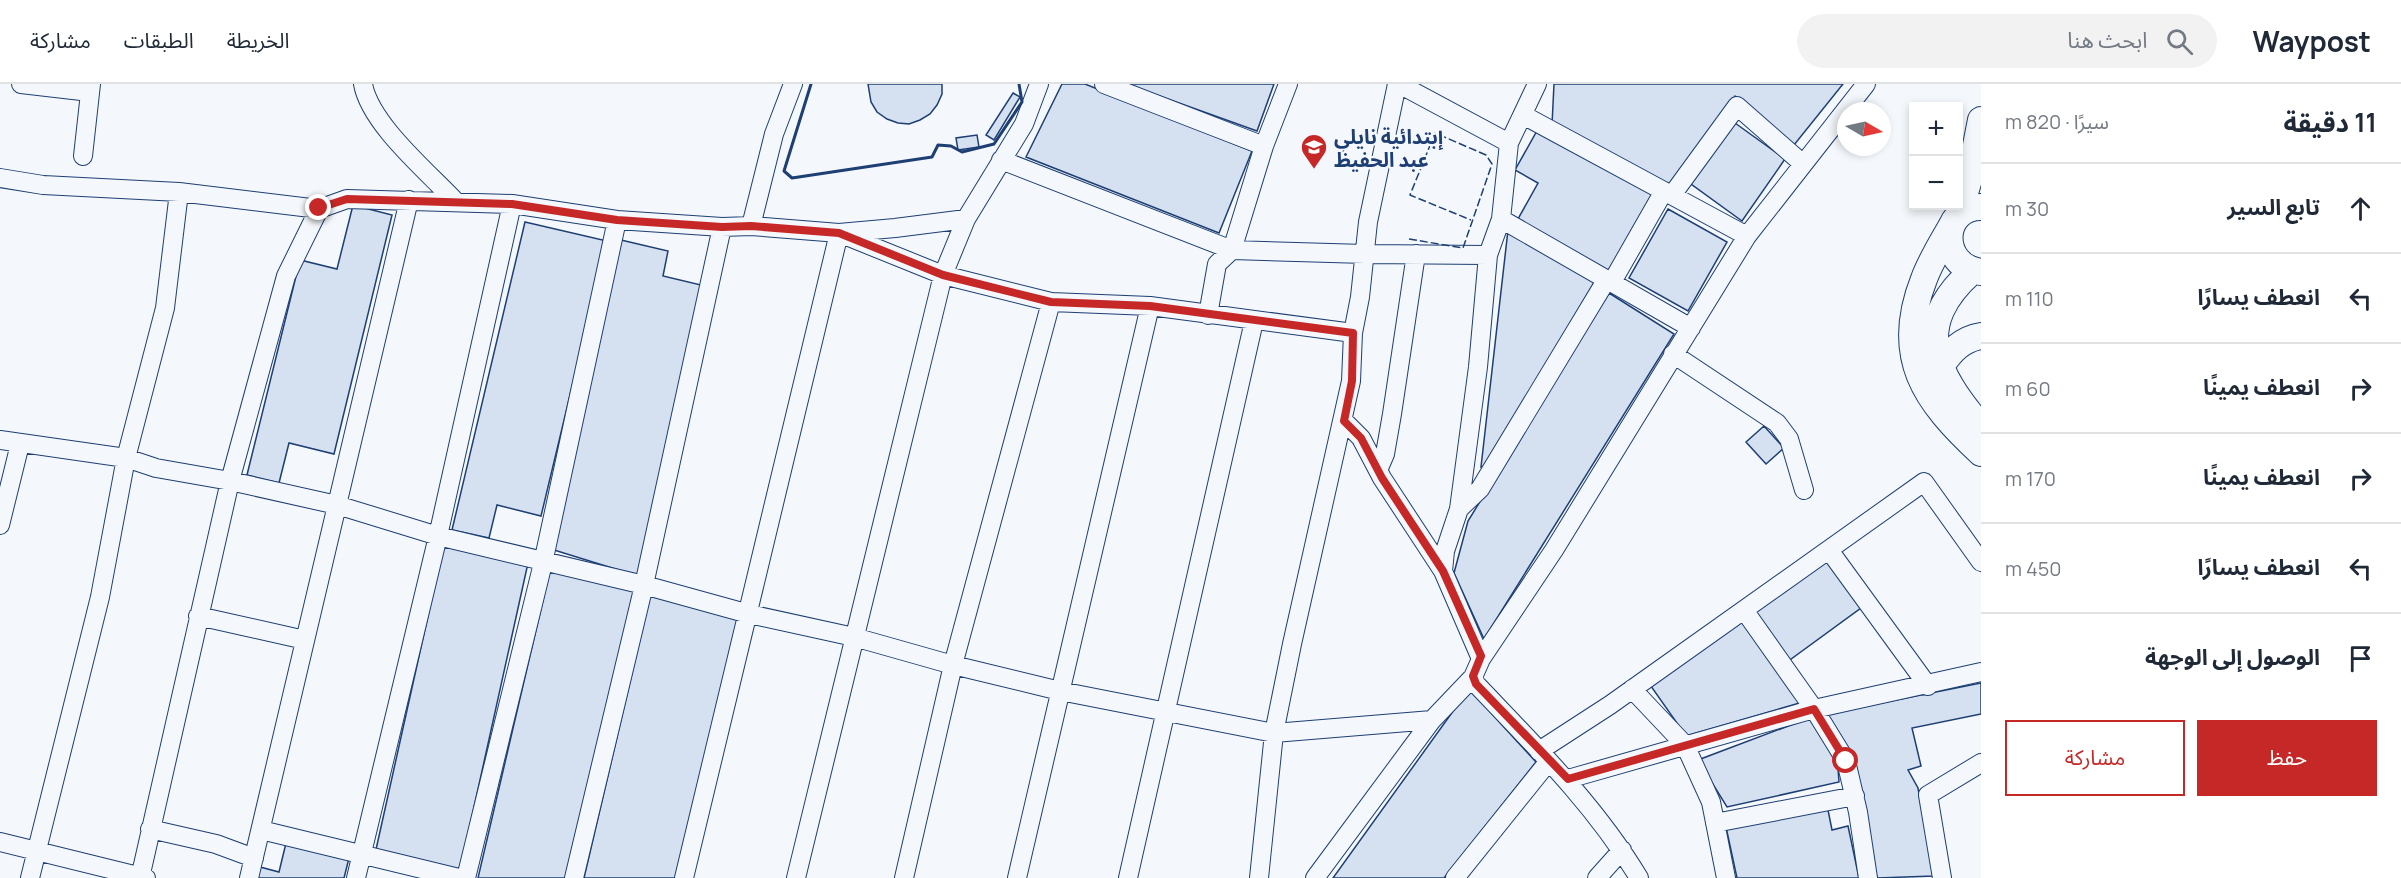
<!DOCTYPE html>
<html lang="ar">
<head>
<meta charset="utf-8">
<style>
  body { margin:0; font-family:Manrope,"Noto Sans Arabic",sans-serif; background:#f2f2f3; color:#1f2937; direction:rtl }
  .controls { position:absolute; right:18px; top:18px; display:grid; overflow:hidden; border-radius:0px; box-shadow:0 3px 9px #0003 }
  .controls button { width:54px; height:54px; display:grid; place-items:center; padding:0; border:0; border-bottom:2px solid #e0e1e3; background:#fff; color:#1f2937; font:30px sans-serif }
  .compass { position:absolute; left:1837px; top:18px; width:54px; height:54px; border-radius:50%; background:#fff; box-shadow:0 3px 9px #0003; rotate:99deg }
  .stop { position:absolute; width:18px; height:18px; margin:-14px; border:4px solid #c62828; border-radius:50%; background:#fff }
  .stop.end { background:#c62828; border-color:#fff; box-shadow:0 2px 6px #0008 }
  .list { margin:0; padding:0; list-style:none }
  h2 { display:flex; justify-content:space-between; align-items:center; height:78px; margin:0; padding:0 24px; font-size:26px }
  h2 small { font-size:20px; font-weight:400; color:#747a83 }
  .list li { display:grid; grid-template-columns:39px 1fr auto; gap:18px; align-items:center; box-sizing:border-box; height:90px; padding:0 24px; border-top:2px solid #e0e1e3 }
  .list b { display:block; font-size:22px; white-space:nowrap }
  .list em { font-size:20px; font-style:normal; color:#747a83 }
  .actions { display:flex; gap:12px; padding:18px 24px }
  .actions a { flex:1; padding:14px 0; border:2px solid #c62828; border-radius:0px; text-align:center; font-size:21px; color:#c62828 }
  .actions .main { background:#c62828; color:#fff }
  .icon { flex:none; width:33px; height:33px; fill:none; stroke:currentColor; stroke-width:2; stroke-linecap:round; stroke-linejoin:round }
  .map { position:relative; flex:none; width:1981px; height:794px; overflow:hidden; direction:ltr }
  header { display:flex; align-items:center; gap:36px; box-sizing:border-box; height:84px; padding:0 30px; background:#fff; border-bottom:2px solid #e0e1e3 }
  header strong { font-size:28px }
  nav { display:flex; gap:33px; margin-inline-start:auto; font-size:21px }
  .search { width:420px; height:54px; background:#f2f2f3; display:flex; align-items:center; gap:15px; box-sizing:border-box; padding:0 21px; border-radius:33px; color:#747a83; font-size:22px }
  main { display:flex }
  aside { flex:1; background:#fff }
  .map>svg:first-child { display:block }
  .building { fill:#d5e0f0; stroke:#1d3f73; stroke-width:1.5 }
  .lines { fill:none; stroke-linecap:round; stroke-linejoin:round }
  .minor-casing { stroke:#1d3f73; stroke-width:20 }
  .highway-casing { stroke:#1d3f73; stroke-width:28 }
  .minor { stroke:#f4f7fb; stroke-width:18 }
  .highway { stroke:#f4f7fb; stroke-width:26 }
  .fence { stroke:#1d3f73; stroke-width:1.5; stroke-dasharray:8 3; stroke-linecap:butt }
  .wall { stroke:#1d3f73; stroke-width:3 }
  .route { stroke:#c62828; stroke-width:8 }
  .labels { text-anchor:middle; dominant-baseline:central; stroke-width:4.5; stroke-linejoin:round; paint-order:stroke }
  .poi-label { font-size:20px; font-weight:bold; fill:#1d3f73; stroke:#f4f7fb; text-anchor:start }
</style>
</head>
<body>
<header>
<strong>Waypost</strong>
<div class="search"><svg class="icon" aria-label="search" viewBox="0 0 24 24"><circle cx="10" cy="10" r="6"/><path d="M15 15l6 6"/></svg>ابحث هنا</div>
<nav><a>الخريطة</a><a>الطبقات</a><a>مشاركة</a></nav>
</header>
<main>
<aside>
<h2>11 دقيقة<small>سيرًا · 820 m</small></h2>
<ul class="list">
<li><svg class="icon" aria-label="ahead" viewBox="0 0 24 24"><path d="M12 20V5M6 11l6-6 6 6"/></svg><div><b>تابع السير</b></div><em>30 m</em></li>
<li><svg class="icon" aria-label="left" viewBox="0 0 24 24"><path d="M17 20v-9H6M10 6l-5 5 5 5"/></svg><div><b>انعطف يسارًا</b></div><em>110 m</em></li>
<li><svg class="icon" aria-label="right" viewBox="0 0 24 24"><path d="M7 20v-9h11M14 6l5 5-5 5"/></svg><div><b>انعطف يمينًا</b></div><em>60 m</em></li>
<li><svg class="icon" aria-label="right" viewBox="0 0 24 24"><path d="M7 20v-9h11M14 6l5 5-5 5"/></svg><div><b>انعطف يمينًا</b></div><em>170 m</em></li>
<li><svg class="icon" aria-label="left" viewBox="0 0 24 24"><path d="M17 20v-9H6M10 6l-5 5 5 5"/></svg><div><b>انعطف يسارًا</b></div><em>450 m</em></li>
<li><svg class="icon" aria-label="arrive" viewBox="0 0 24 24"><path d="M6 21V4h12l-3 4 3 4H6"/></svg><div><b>الوصول إلى الوجهة</b></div></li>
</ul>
<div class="actions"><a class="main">حفظ</a><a>مشاركة</a></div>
</aside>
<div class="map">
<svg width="1981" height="794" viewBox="0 0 1981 794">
  <rect width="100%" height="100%" fill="#f4f7fb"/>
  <path class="building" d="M 868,0 L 942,0 L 942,10 L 937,21 L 930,30 L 920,36 L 909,40 L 898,39 L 887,35 L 877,28 L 871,18 Z
    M 1062,0 L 1085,0 L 1252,67 L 1219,149 L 1026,73 Z
    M 1126,0 L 1274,0 L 1257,47 Z
    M 1554,0 L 1843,0 L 1794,61 L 1735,12 L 1669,106 L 1552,41 Z
    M 1013,9 L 1020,13 L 994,56 L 986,51 Z
    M 1735,39 L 1785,75 L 1742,137 L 1691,100 Z
    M 1538,45 L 1655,111 L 1611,188 L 1518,135 L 1538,99 L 1515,86 Z
    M 977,51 L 979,63 L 958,66 L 956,54 Z
    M 353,121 L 392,131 L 334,370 L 289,359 L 279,399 L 247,391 L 300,176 L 337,185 Z
    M 1668,125 L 1727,158 L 1688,227 L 1629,194 Z
    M 525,138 L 607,157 L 541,432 L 497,421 L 489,454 L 452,446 Z
    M 1508,146 L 1595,197 L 1486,382 L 1481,383 Z
    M 621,156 L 668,167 L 663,192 L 701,201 L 638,492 L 554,466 Z
    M 1609,209 L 1674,250 L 1484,555 L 1454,489 L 1468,437 Z
    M 1764,342 L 1784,364 L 1766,380 L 1746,358 Z
    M 444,460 L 528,479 L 459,791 L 375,770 Z
    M 1828,472 L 1865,521 L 1787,578 L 1751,529 Z
    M 551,482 L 637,496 L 567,794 L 478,794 Z
    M 650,512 L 740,536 L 676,794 L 584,794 Z
    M 1741,531 L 1803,618 L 1686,652 L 1648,598 Z
    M 1981,599 L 1981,630 L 1912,644 L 1921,682 L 1908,686 L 1918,704 L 1934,792 L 1877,794 L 1851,676 L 1826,630 Z
    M 1469,605 L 1536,678 L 1444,794 L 1333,794 Z
    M 1812,633 L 1837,671 L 1839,698 L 1727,723 L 1698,676 Z
    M 1827,721 L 1832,746 L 1848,742 L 1859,794 L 1737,794 L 1726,743 Z
    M 287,755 L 350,770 L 344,794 L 257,794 L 260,783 L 279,788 Z"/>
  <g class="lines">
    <g class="minor-casing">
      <path id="minor" d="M 21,0 L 90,8
        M 363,0 C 370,40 428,88 456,118
        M 1104,0 L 1264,62
        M 1399,0 L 1509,59
        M 1523,31 L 1747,152
        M 83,72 L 91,0
        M 1001,76 L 1232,166 L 1365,170 L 1488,171 L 1501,135 L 1509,59 L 1537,0
        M 0,94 L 43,101 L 179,108 L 319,125 L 347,115 L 512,120 L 617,136 L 722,143 L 751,142 L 839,149 L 943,191 L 1051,218 L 1150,222 L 1353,249
        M 1672,111 L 1737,22 L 1802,79
        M 1501,135 L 1691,244
        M 751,142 L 774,50 L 793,0
        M 1612,198 L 1664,107
        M 1208,231 L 1217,180 L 1232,166 L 1264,62 L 1288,0
        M 1673,270 L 1777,339 L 1789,355 L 1804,406
        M 1344,337 L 1361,354 L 1382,394 L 1443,487 L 1481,575
        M 0,356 L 126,374 L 165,224 L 179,108
        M 1379,384 L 1385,370 L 1392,330 L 1416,170
        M 1459,425 L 1480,405 L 1607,195
        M 0,441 L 20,360
        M 1829,466 L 1928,602
        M 1443,487 L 1445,467 L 1459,425 L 1478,283 L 1488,171
        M 1744,526 L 1814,625 L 1846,677 L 1858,728 L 1868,794
        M 198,532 L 305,556
        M 1473,593 L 1476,600 C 1534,661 1595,721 1639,794
        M 1632,605 L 1685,661 L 1711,718 L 1726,794
        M 1539,667 L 1610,621 L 1924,398 L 1981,478
        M 1568,695 L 1814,625 L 1981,588
        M 1715,739 L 1855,712
        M 150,745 L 216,760 L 254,774
        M 261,746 L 459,794
        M 0,758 L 146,794
        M 30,794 L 100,513 L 126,374 L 156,384 L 230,397 L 337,421 L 438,452 L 644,501 L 749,530 L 854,553 L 953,581 L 1060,607 L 1274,649 L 1432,636
        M 140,794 L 230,397 L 286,192 L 319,125
        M 249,794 L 409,116
        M 356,794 L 438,452 L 512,120
        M 466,794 L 543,479 L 617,136
        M 574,794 L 644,501 L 722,143
        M 684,794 L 839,149 L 895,144 L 966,135
        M 796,794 L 943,191 L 966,135 L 1024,40 L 1039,0
        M 904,794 L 953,581 L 1051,218
        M 1017,794 L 1150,222
        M 1128,794 L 1254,237
        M 1259,794 L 1274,649 L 1292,560 L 1351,297 L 1353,249 L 1360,213 L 1368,138 L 1397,0
        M 1315,794 L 1432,636 L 1473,593 L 1481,575 L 1554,466 L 1747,152 L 1866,0
        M 1455,794 L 1549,677
        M 1597,794 L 1622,766
        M 1942,794 L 1928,711 L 1981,679"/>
    </g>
    <g class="highway-casing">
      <path id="highway" d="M 1981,123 C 1940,123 1938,182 1981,188
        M 1958,132 L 1970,92 L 1981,36
        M 1952,141 C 1942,159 1931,176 1924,195 C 1893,273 1925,317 1981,369
        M 1972,187 C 1910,242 1935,289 1981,343
        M 1941,282 C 1951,267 1962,255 1981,252"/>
    </g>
    <use href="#minor" class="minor"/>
    <use href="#highway" class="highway"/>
    <path class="fence" d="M 1409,155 L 1463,164 L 1492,80 L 1486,71 L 1435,49 L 1410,111 L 1471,136"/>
    <path class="wall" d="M 811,0 L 784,87 L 792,94 L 932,73 L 938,61 L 951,62 L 962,68 L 994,60 L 1022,18 L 1019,0"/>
  </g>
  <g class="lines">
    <path class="route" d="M 319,124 L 347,115 L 512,120 L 617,136 L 722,143 L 751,142 L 839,149 L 943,191 L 1051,218 L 1150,222 L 1353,249 L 1352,297 L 1344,337 L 1361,354 L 1382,394 L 1443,487 L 1481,572 L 1473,592 L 1476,600 L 1568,695 L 1814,625 L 1846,677"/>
  </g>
  <defs>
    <g id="school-pin" transform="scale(1.35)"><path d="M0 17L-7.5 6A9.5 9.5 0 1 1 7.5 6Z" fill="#c62828" stroke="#f4f7fb"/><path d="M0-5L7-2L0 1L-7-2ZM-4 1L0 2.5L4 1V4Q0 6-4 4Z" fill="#fff"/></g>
  </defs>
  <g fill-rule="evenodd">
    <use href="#school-pin" x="1314" y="63"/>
  </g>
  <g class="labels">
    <g class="poi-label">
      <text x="1334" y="52">إبتدائية نايلي<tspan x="1334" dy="23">عبد الحفيظ</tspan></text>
    </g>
  </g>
</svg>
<div class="controls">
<button>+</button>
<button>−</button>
</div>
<svg class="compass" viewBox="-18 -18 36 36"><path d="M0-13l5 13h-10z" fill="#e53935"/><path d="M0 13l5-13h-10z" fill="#747a83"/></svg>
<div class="stop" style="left:1846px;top:677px"></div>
<div class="stop end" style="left:319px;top:124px"></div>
</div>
</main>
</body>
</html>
